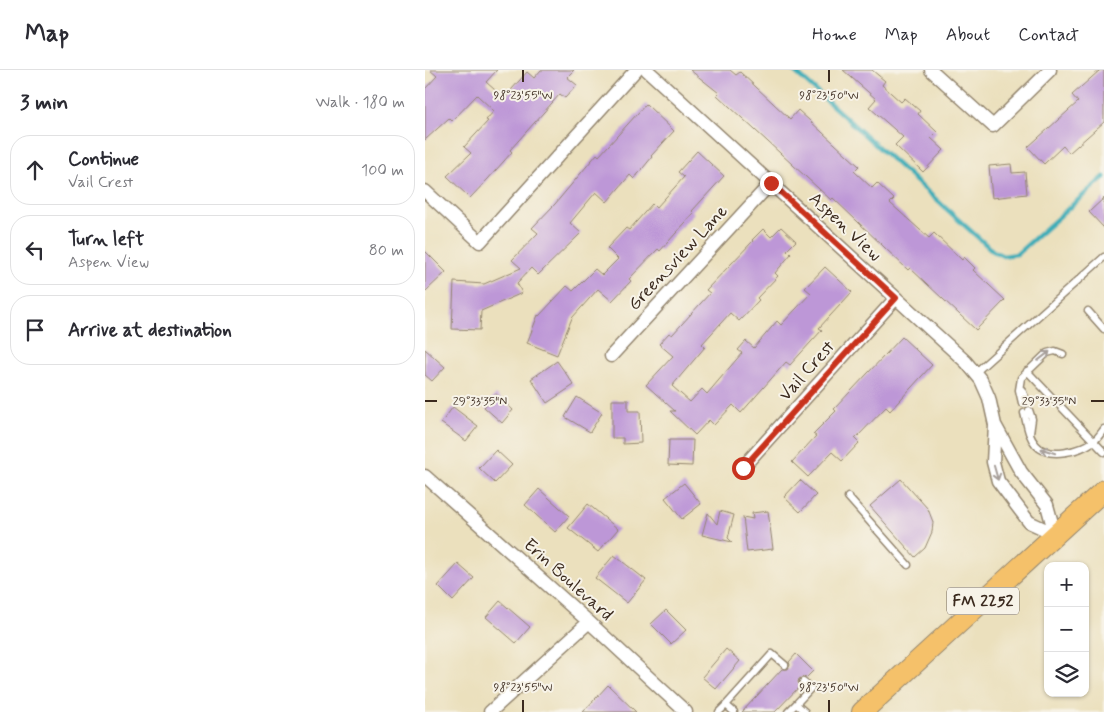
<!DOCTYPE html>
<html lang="en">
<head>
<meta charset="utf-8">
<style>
  body { margin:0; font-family:Mynerve,sans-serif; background:#f2f2f3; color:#2b2b33 }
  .controls { position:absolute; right:15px; bottom:15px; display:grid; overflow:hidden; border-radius:10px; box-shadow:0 1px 4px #0004 }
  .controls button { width:45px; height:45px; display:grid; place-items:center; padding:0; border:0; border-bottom:1px solid #e1e1e2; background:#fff; color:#2b2b33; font:25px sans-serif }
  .stop { position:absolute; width:15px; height:15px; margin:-11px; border:4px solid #c8321e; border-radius:50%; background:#fff }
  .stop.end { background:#c8321e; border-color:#fff; box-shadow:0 1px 5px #0008 }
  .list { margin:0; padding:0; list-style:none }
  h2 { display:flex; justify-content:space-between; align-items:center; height:65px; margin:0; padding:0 20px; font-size:21px }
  h2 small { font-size:16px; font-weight:400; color:#7c7c81 }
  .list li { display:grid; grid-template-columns:32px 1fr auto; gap:15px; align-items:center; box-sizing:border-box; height:70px; margin:0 10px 10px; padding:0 10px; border:1px solid #e1e1e2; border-radius:20px }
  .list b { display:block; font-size:19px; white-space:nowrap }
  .list p { margin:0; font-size:16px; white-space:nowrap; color:#7c7c81 }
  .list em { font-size:16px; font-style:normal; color:#7c7c81 }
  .icon { flex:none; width:28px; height:28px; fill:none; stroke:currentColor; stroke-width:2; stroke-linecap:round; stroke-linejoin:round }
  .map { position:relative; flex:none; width:679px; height:642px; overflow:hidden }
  header { display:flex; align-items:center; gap:30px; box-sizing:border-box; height:70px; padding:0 25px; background:#fff; border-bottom:1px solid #e1e1e2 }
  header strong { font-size:24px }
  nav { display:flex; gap:28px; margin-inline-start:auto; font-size:18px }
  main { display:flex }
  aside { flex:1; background:#fff }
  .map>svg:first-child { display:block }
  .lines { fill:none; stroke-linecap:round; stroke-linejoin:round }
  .stream { stroke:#3cadb8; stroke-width:4.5 }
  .building { fill:#bd97d7 }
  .service-casing { stroke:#93856e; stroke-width:9 }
  .minor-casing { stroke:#93856e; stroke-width:15 }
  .primary-casing { stroke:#93856e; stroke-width:22 }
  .service { stroke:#fff; stroke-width:6 }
  .minor { stroke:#fff; stroke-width:12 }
  .primary { stroke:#f5c16b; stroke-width:20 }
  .oneway { stroke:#a79f9a }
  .route { stroke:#c8321e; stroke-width:6 }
  .ticks { fill:none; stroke:#3b2a1e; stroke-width:2 }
  .labels { text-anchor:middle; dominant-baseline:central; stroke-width:4; stroke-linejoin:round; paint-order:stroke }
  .shield { fill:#f7f3e8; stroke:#73665b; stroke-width:1 }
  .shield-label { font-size:16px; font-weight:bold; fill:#3b2a1e }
  .street-label { font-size:18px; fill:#3b2a1e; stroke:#f7f3e8 }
  .ticks-label { font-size:12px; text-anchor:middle; fill:#3b2a1e; stroke:#f7f3e8; stroke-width:4; stroke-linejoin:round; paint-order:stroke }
</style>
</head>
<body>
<header>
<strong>Map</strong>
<nav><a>Home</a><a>Map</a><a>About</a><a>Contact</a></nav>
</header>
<main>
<aside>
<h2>3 min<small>Walk · 180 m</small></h2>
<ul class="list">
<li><svg class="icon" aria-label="ahead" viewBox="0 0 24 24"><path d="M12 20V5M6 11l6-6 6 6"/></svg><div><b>Continue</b><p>Vail Crest</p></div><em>100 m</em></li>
<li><svg class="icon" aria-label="left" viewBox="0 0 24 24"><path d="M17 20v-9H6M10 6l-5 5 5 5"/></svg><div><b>Turn left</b><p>Aspen View</p></div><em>80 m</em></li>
<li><svg class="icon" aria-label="arrive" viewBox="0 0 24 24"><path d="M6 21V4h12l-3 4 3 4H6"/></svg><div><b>Arrive at destination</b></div></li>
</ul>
</aside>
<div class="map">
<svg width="679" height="642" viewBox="0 0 679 642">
  <rect width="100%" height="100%" fill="#f7f3e8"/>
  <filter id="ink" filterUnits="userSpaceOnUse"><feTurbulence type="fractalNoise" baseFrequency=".02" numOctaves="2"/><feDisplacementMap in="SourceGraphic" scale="10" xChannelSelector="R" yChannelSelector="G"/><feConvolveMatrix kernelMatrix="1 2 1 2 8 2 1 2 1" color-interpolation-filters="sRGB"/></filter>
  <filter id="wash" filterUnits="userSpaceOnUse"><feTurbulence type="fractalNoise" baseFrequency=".0096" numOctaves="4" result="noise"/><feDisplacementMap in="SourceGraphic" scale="20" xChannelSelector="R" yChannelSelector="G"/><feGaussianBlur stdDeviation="1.12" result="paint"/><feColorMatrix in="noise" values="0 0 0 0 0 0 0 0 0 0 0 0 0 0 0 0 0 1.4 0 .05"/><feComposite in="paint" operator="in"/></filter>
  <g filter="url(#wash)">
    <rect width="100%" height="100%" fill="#ebe0bd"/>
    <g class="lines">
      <path class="stream" d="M 368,0 L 568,181 L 578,186 L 592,184 L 679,107"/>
    </g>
    <g id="blocks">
      <path class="building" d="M 5,0 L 72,0 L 61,12 L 79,28 L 102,2 L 109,8 L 116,0 L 149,0 L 142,7 L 152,15 L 140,28 L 135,24 L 85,80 L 87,82 L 63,109 L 45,128 L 22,106 L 46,83 L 39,77 L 63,51 L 61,50 L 69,41 L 52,25 L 27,51 L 24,48 L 0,70 L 0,19 L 12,6 Z
        M 265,0 L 305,0 L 311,5 L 315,2 L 365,49 L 373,40 L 434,96 L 429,101 L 447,118 L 452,113 L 469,129 L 465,133 L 504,168 L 509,163 L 537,190 L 539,187 L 550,198 L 548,200 L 580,230 L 551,260 L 485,198 L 483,200 L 408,128 L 406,130 L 292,25 L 294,23 Z
        M 418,0 L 447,0 L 460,11 L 457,15 L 476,32 L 480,28 L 495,41 L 493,44 L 512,62 L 506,68 L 519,80 L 498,102 L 470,75 L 478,67 L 444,37 L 451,29 Z
        M 675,0 L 679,0 L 679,52 L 644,83 L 638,76 L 619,94 L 603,77 L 653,32 L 647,25 Z
        M 221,34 L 249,61 L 226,86 L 227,87 L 209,109 L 205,105 L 182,132 L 171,122 L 145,153 L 156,163 L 113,205 L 106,198 L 92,213 L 97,223 L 56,241 L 55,260 L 27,259 L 29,212 L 59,214 L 96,198 L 87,190 L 113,163 L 107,158 L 130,134 L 172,84 L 174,86 Z
        M 272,81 L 299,106 L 267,141 L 269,143 L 251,163 L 235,181 L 233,179 L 204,209 L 206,211 L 187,231 L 173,219 L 147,248 L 132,285 L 102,273 L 113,245 L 114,246 L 142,216 L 148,221 L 170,199 L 177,205 L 193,189 L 182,178 L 201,158 L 204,160 L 227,134 L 231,138 L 259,107 L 253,102 Z
        M 586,94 L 587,103 L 600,102 L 602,124 L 567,128 L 564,96 Z
        M 679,128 L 679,158 L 664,142 Z
        M 356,157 L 371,171 L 362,180 L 366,184 L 350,203 L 353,206 L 332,228 L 334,230 L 314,251 L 305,243 L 277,274 L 280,277 L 247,316 L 265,332 L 277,319 L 282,324 L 317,283 L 313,280 L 321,271 L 329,278 L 352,251 L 356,255 L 386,223 L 380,218 L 400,197 L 427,222 L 394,258 L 397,260 L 365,295 L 361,292 L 316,343 L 308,335 L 289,355 L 284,350 L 270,365 L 245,341 L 250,341 L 221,315 L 248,286 L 234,274 L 244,263 L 247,265 L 285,223 L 281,220 L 328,171 L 327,170 L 338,159 L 346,167 Z
        M 0,181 L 21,202 L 0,222 Z
        M 477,267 L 507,295 L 465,341 L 461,337 L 430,369 L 434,373 L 417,391 L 407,382 L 383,407 L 367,392 L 391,366 L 388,364 L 411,341 L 409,339 Z
        M 0,279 L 20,297 L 7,311 L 0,305 Z
        M 132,291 L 149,315 L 122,333 L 106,309 Z
        M 71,324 L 88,340 L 77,353 L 59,337 Z
        M 152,327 L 177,343 L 165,362 L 140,347 Z
        M 187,330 L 203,330 L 203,341 L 215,341 L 216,373 L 198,374 L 198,368 L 187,368 Z
        M 28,337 L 53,356 L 41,371 L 16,353 Z
        M 244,370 L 268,370 L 267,396 L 243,395 Z
        M 71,380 L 87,395 L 70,413 L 54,398 Z
        M 476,409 L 503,439 L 508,452 L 507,462 L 500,478 L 490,487 L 445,436 Z
        M 375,410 L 391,425 L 375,442 L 359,427 Z
        M 259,413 L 276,434 L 257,449 L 240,428 Z
        M 114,419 L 144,446 L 130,462 L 100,435 Z
        M 163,434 L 193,459 L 173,482 L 143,458 Z
        M 295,441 L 309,445 L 303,468 L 307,472 L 277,465 L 283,443 L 292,454 Z
        M 343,441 L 348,479 L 322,482 L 318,447 L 328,449 L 327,443 Z
        M 189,485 L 221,510 L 202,533 L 170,508 Z
        M 33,494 L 49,508 L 28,531 L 13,516 Z
        M 75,531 L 105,557 L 91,573 L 61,547 Z
        M 241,540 L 261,560 L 246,574 L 226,554 Z
        M 301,579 L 315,591 L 291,619 L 277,607 Z
        M 371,584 L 388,601 L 381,608 L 378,607 L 374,609 L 373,612 L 375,616 L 350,642 L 317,642 L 357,599 L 363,599 L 365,595 L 364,592 Z
        M 183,615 L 211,642 L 158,642 Z"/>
    </g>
  </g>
  <g filter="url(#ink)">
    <use href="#blocks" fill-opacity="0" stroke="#93856e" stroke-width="1"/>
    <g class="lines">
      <g class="service-casing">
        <path id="service" d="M 663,241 L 679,259
          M 602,301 L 679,382
          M 550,303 L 679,187
          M 595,318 L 597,320 L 602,332
          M 597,333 L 594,320 L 596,308 L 622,283 L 630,281 L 638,284
          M 604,340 L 607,349 L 605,363
          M 599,343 C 602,354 603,366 611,375 C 624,390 655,381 669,371 C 673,368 676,363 679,359
          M 423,427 L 483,495
          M 371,634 L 386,618 L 378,612
          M 294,642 L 301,635
          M 309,642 L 301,635 L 347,584 L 360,595
          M 363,642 L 371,634 L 380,642"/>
      </g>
      <g class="minor-casing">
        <path id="minor" d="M 222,0 L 541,292 L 556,310 L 564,328 L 570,355 L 596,402 L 622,435 L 630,464
          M 506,0 L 568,56 L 625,0
          M 0,121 L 55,172 L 211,0
          M 186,286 L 346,113
          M 570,355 L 568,392 L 573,411 L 604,452 L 630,464
          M 318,397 L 471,228
          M 0,406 L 164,552 L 261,642
          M 65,642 L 164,552"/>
      </g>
      <g class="primary-casing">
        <path id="primary" d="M 437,642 L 679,420"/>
      </g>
      <use href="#service" class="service"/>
      <use href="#minor" class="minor"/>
      <use href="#primary" class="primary"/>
    </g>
    <defs><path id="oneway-shaft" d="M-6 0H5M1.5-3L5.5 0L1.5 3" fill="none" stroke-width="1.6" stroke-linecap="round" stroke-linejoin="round" transform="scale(1.25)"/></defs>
    <g class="oneway">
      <use href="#oneway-shaft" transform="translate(619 286) rotate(-38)"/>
      <use href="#oneway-shaft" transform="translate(623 381) rotate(-162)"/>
      <use href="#oneway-shaft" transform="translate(571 403) rotate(74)"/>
    </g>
  </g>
  <g class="lines" filter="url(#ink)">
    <path class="route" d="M 318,398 L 471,228 L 346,113"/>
  </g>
  <path class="ticks" d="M 98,0 L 98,12M 404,0 L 404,12M 0,331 L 12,331M 666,331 L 679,331M 98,630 L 98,642M 404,630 L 404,642"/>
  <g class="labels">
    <rect class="shield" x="522" y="517.5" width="72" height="27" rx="4"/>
    <g class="shield-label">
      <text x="558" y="531">FM 2252</text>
    </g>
    <g class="street-label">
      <text transform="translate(420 157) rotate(43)">Aspen View</text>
      <text transform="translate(253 188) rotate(-47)">Greensview Lane</text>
      <text transform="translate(382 301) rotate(-48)">Vail Crest</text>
      <text transform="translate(143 510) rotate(42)">Erin Boulevard</text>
    </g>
  </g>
  <g class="ticks-label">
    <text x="98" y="29">98°23'55"W</text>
    <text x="404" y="29">98°23'50"W</text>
    <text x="55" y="335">29°33'35"N</text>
    <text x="624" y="335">29°33'35"N</text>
    <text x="98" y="621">98°23'55"W</text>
    <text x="404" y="621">98°23'50"W</text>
  </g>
</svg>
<div class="controls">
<button>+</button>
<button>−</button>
<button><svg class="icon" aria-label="layers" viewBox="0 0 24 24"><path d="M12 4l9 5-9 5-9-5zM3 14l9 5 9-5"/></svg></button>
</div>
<div class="stop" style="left:318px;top:398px"></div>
<div class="stop end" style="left:346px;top:113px"></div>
</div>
</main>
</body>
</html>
